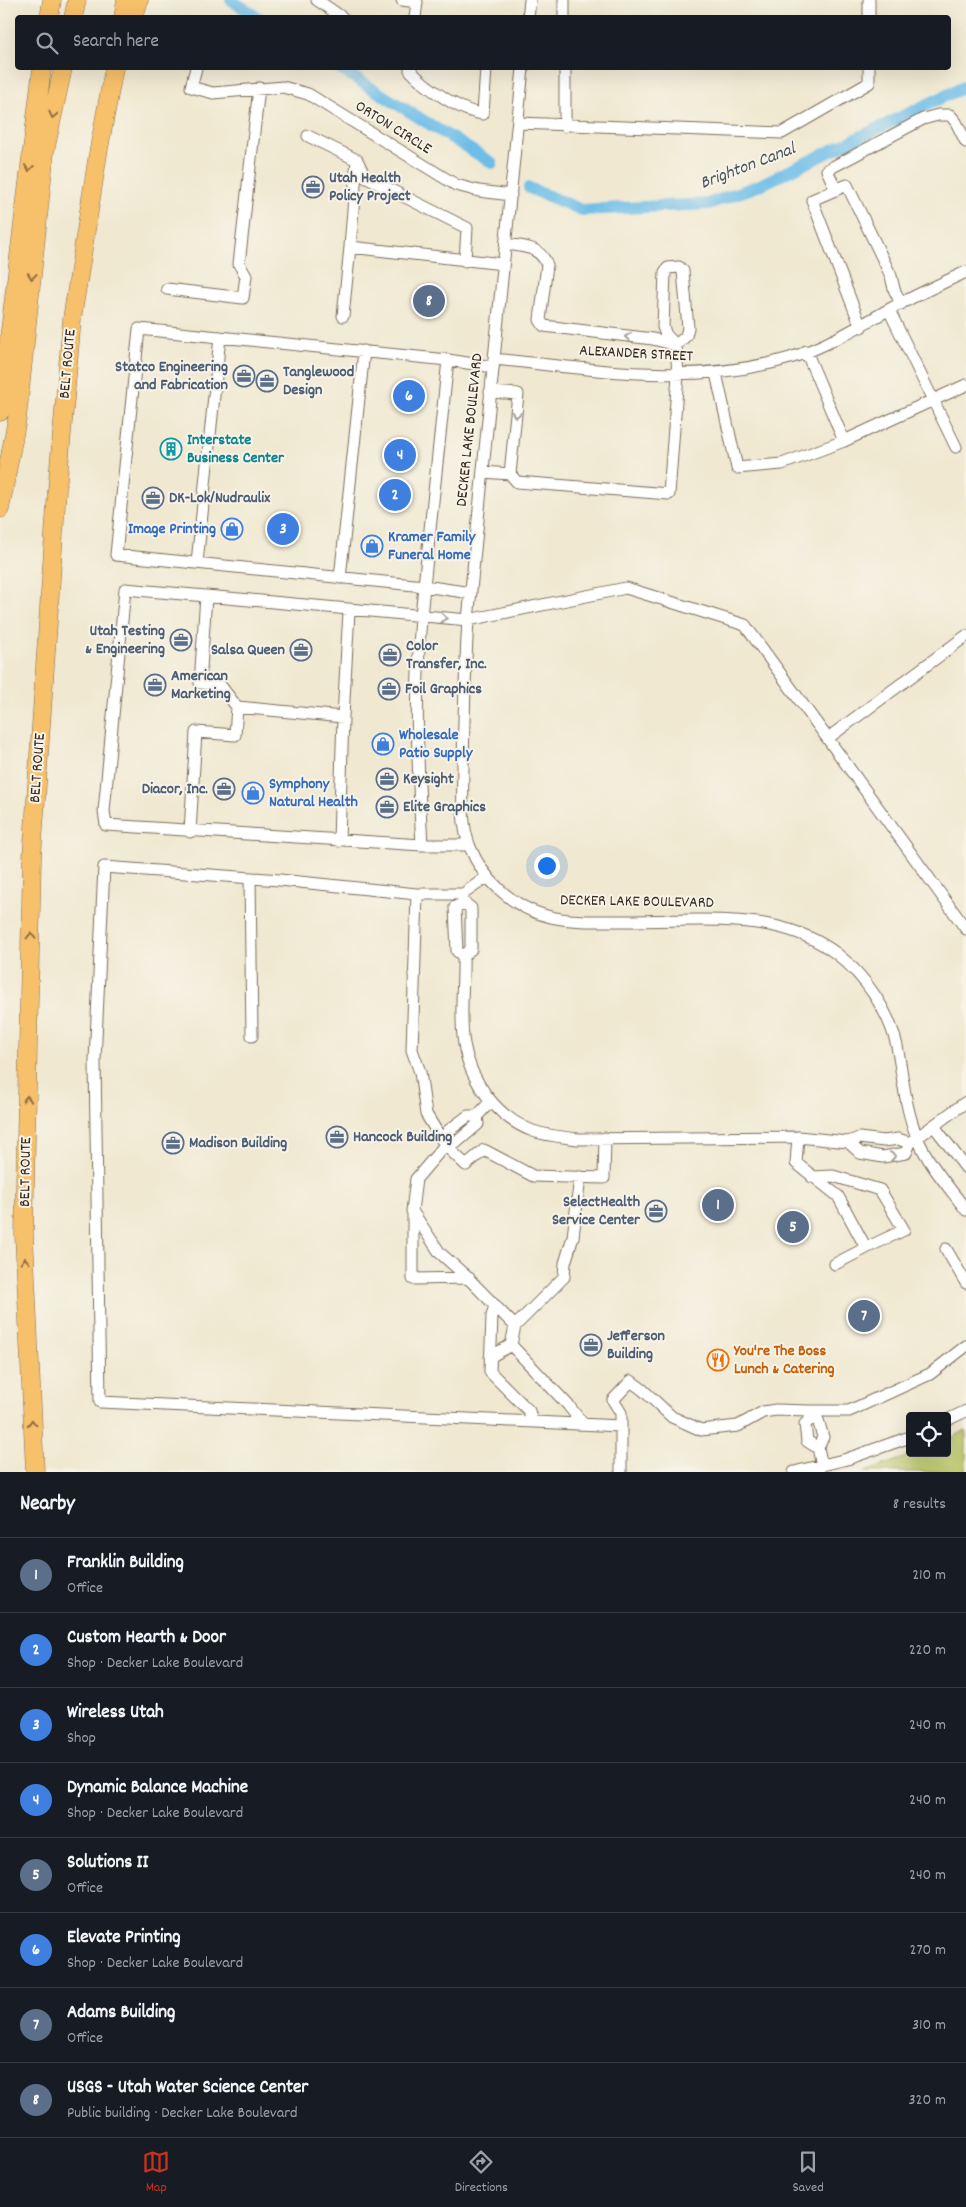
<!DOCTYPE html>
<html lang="en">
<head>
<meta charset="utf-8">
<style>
  body { margin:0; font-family:Dekko,sans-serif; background:#242831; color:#f1f3f6 }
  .controls { position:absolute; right:15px; bottom:15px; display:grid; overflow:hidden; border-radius:5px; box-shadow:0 5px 20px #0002 }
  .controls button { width:45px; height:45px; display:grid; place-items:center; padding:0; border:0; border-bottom:1px solid #363941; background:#171b24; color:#f1f3f6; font:25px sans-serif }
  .you { position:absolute; left:546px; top:865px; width:18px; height:18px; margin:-12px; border:4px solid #fff; border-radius:50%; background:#1a73e8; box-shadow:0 0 0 8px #1a73e833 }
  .badge { display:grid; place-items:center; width:32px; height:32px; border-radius:50%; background:#c8321e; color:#fff; font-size:16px; font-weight:700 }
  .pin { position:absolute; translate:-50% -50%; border:2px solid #fff; box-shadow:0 1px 5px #0006 }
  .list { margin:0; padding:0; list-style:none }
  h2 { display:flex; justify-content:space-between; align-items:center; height:65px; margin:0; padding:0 20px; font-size:21px }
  h2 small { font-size:16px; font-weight:400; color:#9ea1a6 }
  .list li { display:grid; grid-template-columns:32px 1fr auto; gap:15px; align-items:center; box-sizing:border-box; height:75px; padding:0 20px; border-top:1px solid #363941 }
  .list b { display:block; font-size:19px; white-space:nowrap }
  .list p { margin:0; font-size:16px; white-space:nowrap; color:#9ea1a6 }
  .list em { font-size:16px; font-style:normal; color:#9ea1a6 }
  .icon { flex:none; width:28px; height:28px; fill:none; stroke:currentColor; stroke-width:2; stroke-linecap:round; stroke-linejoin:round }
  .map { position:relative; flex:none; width:966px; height:1472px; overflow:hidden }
  .search { position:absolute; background:#171b24; box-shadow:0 5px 20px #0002; left:15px; right:15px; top:15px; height:55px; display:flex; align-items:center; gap:12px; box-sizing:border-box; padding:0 18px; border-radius:5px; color:#9ea1a6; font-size:19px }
  .sheet { height:665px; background:#171b24 }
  nav { display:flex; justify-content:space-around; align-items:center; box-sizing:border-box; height:70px; border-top:1px solid #363941; background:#171b24; font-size:14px; color:#9ea1a6 }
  nav a { display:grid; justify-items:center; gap:2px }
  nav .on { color:#c8321e }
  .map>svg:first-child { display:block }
  .green { fill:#bac668; stroke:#7a7843 }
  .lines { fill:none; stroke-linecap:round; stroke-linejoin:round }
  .canal { stroke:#6dbde8; stroke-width:12 }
  .minor-casing { stroke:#7a6c5c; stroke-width:13 }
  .highway-casing { stroke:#7a6c5c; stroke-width:19 }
  .minor { stroke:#fff; stroke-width:11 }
  .highway { stroke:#f7c06b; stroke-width:18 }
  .oneway { stroke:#906e41 }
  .oneway2 { stroke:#a79f9a }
  .labels { text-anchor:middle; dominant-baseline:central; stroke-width:4; stroke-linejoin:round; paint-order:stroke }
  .street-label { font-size:16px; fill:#3b2a1e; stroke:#f7f3e8 }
  .service-label { font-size:16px; font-weight:bold; fill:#4e5e75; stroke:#f7f3e8; text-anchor:start }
  .culture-label { font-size:16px; font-weight:bold; fill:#0d838f; stroke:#f7f3e8; text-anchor:start }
  .shop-label { font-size:16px; font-weight:bold; fill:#366cbe; stroke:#f7f3e8; text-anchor:start }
  .food-label { font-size:16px; font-weight:bold; fill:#c56008; stroke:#f7f3e8; text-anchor:start }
  .water-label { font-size:18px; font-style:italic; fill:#4a565b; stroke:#f7f3e8 }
</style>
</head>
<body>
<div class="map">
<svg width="966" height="1472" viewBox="0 0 966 1472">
  <rect width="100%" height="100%" fill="#f7f3e8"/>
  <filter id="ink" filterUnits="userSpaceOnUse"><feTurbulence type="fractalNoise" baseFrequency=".02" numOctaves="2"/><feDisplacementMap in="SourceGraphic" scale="10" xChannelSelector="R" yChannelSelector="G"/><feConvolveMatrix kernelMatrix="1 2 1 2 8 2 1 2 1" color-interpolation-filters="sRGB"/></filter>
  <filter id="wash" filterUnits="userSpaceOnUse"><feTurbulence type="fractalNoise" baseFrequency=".0096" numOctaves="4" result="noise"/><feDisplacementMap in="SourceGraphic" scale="20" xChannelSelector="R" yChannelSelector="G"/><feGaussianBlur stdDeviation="1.12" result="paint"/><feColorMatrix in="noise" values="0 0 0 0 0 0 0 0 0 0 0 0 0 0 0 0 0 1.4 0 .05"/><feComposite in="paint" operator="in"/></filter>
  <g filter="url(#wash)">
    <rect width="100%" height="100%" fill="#f0e8d0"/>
    <path class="green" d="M 966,1430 L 966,1472 L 865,1472 L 917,1453 L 947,1453 L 947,1440 Z"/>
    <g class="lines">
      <path class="canal" d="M 231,0 L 259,18
        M 339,68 L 492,163
        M 529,188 L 582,210 L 708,204 L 760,185 L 966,86"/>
    </g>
  </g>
  <g filter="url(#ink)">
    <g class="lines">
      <g class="minor-casing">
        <path id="minor" d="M 317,0 L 343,18
          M 402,0 L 417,2 L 415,18
          M 564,0 L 564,18
          M 869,0 L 869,18
          M 528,18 L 530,0
          M 196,68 L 191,87 L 213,93 L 283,87 L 308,94 L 456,185 L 479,191 L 511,195
          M 411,68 L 410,70 C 425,87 461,112 483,114 L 486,68
          M 523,68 L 468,620 C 465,668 464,716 463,764 C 463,791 460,822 470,847 C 483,880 513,907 547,916 C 569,922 593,921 616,921 C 644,921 672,920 700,920 C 749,920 796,923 837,954 C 865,976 889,1011 897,1046 C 903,1077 905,1108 917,1137 C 928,1164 949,1187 966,1210
          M 565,68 L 565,126
          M 518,123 L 782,133 L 869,83 L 869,68
          M 308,136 L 357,160 L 350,247 L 503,264
          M 358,162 L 365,177 L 467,228 L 465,261
          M 836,190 L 827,170 L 923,119 L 938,115 L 950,115 L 956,122 L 966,142
          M 167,289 L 243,298 L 246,276 L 239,264 L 259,88
          M 889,310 L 956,447
          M 343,316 L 350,247
          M 861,327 L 812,200 L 847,185 L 891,276 L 894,289 L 901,304
          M 139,329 L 448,360 L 424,586 L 116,555 Z
          M 494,359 C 592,369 693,387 790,358 C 825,347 856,328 888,310 C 914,296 940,284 966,272
          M 448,360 L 493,367
          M 716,373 L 737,468 L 782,464 L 844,441 L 806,351
          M 490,392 L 518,394 L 510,474
          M 844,441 L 966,385
          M 483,472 L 510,474 L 517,482 L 669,494 L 678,375 L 676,345 L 666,335 L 663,327 L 665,272 L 668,268 L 679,267 L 683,271 L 688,328 L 686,336 L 676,345 L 653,339 L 544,326 L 540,320 L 547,265 C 540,246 524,247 506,244
          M 197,563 L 220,337
          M 340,578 L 364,351
          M 206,596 L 125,589 L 104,811 L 106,825 L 422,845 C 417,759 414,673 424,586 L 471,593
          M 349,611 L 343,717 L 237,707 L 220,685 L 200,683 L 206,596 L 468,620 L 626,588 L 745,625 L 966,929
          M 828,738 L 966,636
          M 190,832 L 196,732 L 235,735 L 237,707
          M 339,841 L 343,717
          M 422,845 L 469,845
          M 487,877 L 463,894 L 417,894 L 280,880 L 104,867 L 95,1061 L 100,1402 L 621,1426
          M 250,878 L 252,1036
          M 417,894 L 412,1050 L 420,1072 L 426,1114 L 445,1145 L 416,1179 L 412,1211 L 440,1253 L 466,1276 L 515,1326 L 511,1345 L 568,1405 L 583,1424
          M 464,903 L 471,908 L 471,949 L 463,956 L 457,951 L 455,907 Z
          M 463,956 C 464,984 459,1016 464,1044 C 470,1081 497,1118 533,1131 C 547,1136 563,1137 578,1139 L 798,1137 L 848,1142 L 859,1138 L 884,1141 L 898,1139 L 910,1143 L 906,1153 L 883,1157 L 860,1153 L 848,1142
          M 477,1116 L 478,1124 L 457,1142 L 451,1140 L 448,1131 L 468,1116 L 477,1116 L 491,1101
          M 934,1126 L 966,1168
          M 798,1137 L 796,1163 L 838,1196 L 866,1248 L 835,1264
          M 450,1140 L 445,1145 L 466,1165 L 484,1150 L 533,1176 L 604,1178 L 605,1138
          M 911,1142 L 966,1102
          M 812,1177 L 833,1176 L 880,1190 L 904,1230 L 866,1248
          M 413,1212 L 413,1279 L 469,1278
          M 946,1249 L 966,1283
          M 495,1305 L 492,1316 L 490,1372 L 529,1411 L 532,1422
          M 515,1326 L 564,1277 L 565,1263 L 573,1237 L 580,1177
          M 490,1357 L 511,1345
          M 809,1411 L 849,1411 L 930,1374 L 966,1346
          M 947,1420 L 966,1411
          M 818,1448 L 807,1441 L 805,1424 L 811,1419 L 818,1420 L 823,1437 L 818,1448 L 822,1466
          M 621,1472 L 621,1413 L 613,1400 L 631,1381 L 643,1390 L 672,1417 L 701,1430 L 738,1426 L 763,1412 L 776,1410 L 809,1411 L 811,1419
          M 794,1472 L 847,1459 L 910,1437"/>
      </g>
      <g class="highway-casing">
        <path id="highway" d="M 49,18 L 52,0
          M 73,18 L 77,0
          M 123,18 L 126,0
          M 134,18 L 139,0
          M 0,412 L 42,68
          M 0,509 L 17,419 L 45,151 L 63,68
          M 35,1472 L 24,1234 L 32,858 L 57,490 L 72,319 L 98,154 L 114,68"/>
      </g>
      <use href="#minor" class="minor"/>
      <use href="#highway" class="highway"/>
    </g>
    <defs><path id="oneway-chevron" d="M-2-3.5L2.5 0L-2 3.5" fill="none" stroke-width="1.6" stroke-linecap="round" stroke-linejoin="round" transform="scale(1.25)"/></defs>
    <g class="oneway">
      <use href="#oneway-chevron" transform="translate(53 115) rotate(102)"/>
      <use href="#oneway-chevron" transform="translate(29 168) rotate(97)"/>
      <use href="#oneway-chevron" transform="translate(32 276) rotate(96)"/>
      <use href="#oneway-chevron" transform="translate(31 936) rotate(-89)"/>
      <use href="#oneway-chevron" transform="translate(27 1099) rotate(-89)"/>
      <use href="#oneway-chevron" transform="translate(25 1261) rotate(-92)"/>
      <use href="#oneway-chevron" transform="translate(32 1423) rotate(-92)"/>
    </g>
    <g class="oneway2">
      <use href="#oneway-chevron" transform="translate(628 337) rotate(-174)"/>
      <use href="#oneway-chevron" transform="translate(516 415) rotate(96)"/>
      <use href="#oneway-chevron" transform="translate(444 618) rotate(5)"/>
      <use href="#oneway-chevron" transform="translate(893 1156) rotate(-8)"/>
    </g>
  </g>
  <defs>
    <g id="office-ring" transform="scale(1.125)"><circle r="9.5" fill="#f7f3e8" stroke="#5c6f8a" stroke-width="1.5"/><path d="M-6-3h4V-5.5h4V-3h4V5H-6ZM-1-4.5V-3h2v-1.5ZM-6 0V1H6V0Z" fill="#5c6f8a"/></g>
    <g id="building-ring" transform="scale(1.125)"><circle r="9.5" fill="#f7f3e8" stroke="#0f9aa8" stroke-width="1.5"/><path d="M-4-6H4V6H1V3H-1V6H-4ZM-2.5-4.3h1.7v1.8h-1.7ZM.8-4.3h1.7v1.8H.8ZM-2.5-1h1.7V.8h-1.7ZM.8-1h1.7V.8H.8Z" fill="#0f9aa8"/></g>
    <g id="shop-ring" transform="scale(1.125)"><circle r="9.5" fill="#f7f3e8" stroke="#3f7fe0" stroke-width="1.5"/><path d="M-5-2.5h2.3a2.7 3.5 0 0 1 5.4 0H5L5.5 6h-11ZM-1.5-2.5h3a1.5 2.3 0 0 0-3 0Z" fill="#3f7fe0"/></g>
    <g id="restaurant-ring" transform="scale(1.125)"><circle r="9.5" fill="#f7f3e8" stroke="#e8710a" stroke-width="1.5"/><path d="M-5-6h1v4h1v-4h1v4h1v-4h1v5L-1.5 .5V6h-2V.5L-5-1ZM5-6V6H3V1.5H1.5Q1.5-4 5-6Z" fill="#e8710a"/></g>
  </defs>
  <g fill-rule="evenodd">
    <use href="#office-ring" x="313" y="187"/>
    <use href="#office-ring" x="244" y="376"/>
    <use href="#office-ring" x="267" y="381"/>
    <use href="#building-ring" x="171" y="449"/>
    <use href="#office-ring" x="153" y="498"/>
    <use href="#shop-ring" x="232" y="529"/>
    <use href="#shop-ring" x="372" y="546"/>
    <use href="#office-ring" x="181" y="640"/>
    <use href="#office-ring" x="301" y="650"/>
    <use href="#office-ring" x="390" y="655"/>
    <use href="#office-ring" x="155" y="685"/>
    <use href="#office-ring" x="389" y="689"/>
    <use href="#shop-ring" x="383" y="744"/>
    <use href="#office-ring" x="387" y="779"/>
    <use href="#office-ring" x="224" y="789"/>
    <use href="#shop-ring" x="253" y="793"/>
    <use href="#office-ring" x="387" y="807"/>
    <use href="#office-ring" x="337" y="1137"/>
    <use href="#office-ring" x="173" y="1143"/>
    <use href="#office-ring" x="656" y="1211"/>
    <use href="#office-ring" x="591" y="1345"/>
    <use href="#restaurant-ring" x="718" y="1360"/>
  </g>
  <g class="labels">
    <g class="street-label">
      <text transform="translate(393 128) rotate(32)">ORTON CIRCLE</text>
      <text transform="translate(636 354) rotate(3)">ALEXANDER STREET</text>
      <text transform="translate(68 364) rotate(-85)">BELT ROUTE</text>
      <text transform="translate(470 430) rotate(-84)">DECKER LAKE BOULEVARD</text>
      <text transform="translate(38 768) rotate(-86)">BELT ROUTE</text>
      <text transform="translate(637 902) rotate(1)">DECKER LAKE BOULEVARD</text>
      <text transform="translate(26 1172) rotate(-89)">BELT ROUTE</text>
    </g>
    <g class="service-label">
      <text x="329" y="178">Utah Health<tspan x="329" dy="18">Policy Project</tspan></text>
      <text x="228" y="367" text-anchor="end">Statco Engineering<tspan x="228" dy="18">and Fabrication</tspan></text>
      <text x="283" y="372">Tanglewood<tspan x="283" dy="18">Design</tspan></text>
      <text x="169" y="498">DK-Lok/Nudraulix</text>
      <text x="165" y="631" text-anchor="end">Utah Testing<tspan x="165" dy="18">&amp; Engineering</tspan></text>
      <text x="406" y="646">Color<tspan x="406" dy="18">Transfer, Inc.</tspan></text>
      <text x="285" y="650" text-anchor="end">Salsa Queen</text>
      <text x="171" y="676">American<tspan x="171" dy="18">Marketing</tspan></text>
      <text x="405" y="689">Foil Graphics</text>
      <text x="403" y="779">Keysight</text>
      <text x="208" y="789" text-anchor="end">Diacor, Inc.</text>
      <text x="403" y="807">Elite Graphics</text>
      <text x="353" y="1137">Hancock Building</text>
      <text x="189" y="1143">Madison Building</text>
      <text x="640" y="1202" text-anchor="end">SelectHealth<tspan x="640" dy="18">Service Center</tspan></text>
      <text x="607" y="1336">Jefferson<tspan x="607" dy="18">Building</tspan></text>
    </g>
    <g class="culture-label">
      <text x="187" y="440">Interstate<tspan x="187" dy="18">Business Center</tspan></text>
    </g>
    <g class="shop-label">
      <text x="216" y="529" text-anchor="end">Image Printing</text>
      <text x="388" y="537">Kramer Family<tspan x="388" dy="18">Funeral Home</tspan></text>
      <text x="399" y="735">Wholesale<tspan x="399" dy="18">Patio Supply</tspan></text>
      <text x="269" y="784">Symphony<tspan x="269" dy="18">Natural Health</tspan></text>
    </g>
    <g class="food-label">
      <text x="734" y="1351">You're The Boss<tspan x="734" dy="18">Lunch &amp; Catering</tspan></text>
    </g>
    <g class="water-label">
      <text transform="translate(748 167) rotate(-21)">Brighton Canal</text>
    </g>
  </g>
</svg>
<div class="controls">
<button><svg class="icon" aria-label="locate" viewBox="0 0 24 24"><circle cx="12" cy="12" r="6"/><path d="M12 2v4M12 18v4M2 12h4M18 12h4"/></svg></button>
</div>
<div class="you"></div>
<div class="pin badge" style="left:718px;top:1205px;background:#5c6f8a">1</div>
<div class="pin badge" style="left:395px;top:495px;background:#3f7fe0">2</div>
<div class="pin badge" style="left:283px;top:529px;background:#3f7fe0">3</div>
<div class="pin badge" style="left:400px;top:455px;background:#3f7fe0">4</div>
<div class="pin badge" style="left:793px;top:1227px;background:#5c6f8a">5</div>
<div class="pin badge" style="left:409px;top:396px;background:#3f7fe0">6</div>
<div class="pin badge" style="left:864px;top:1316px;background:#5c6f8a">7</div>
<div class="pin badge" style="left:429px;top:301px;background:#5c6f8a">8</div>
<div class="search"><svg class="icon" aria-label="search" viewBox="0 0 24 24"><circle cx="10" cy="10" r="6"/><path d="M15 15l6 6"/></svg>Search here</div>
</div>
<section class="sheet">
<h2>Nearby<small>8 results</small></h2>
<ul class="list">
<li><span class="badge" style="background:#5c6f8a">1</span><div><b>Franklin Building</b><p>Office</p></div><em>210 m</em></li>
<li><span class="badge" style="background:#3f7fe0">2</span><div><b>Custom Hearth &amp; Door</b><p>Shop · Decker Lake Boulevard</p></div><em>220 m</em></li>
<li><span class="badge" style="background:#3f7fe0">3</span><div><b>Wireless Utah</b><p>Shop</p></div><em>240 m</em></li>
<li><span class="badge" style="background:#3f7fe0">4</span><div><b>Dynamic Balance Machine</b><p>Shop · Decker Lake Boulevard</p></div><em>240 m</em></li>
<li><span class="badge" style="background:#5c6f8a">5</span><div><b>Solutions II</b><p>Office</p></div><em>240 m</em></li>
<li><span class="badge" style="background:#3f7fe0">6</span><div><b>Elevate Printing</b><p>Shop · Decker Lake Boulevard</p></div><em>270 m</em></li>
<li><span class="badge" style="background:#5c6f8a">7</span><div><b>Adams Building</b><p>Office</p></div><em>310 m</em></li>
<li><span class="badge" style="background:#5c6f8a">8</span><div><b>USGS - Utah Water Science Center</b><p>Public building · Decker Lake Boulevard</p></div><em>320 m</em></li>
</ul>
</section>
<nav>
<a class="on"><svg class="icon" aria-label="map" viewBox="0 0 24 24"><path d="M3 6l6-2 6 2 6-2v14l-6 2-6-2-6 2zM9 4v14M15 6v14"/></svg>Map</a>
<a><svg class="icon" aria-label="directions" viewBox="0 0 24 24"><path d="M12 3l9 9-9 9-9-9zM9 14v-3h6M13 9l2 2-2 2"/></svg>Directions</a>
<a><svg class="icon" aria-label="saved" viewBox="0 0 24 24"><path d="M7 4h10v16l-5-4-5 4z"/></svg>Saved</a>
</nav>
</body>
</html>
